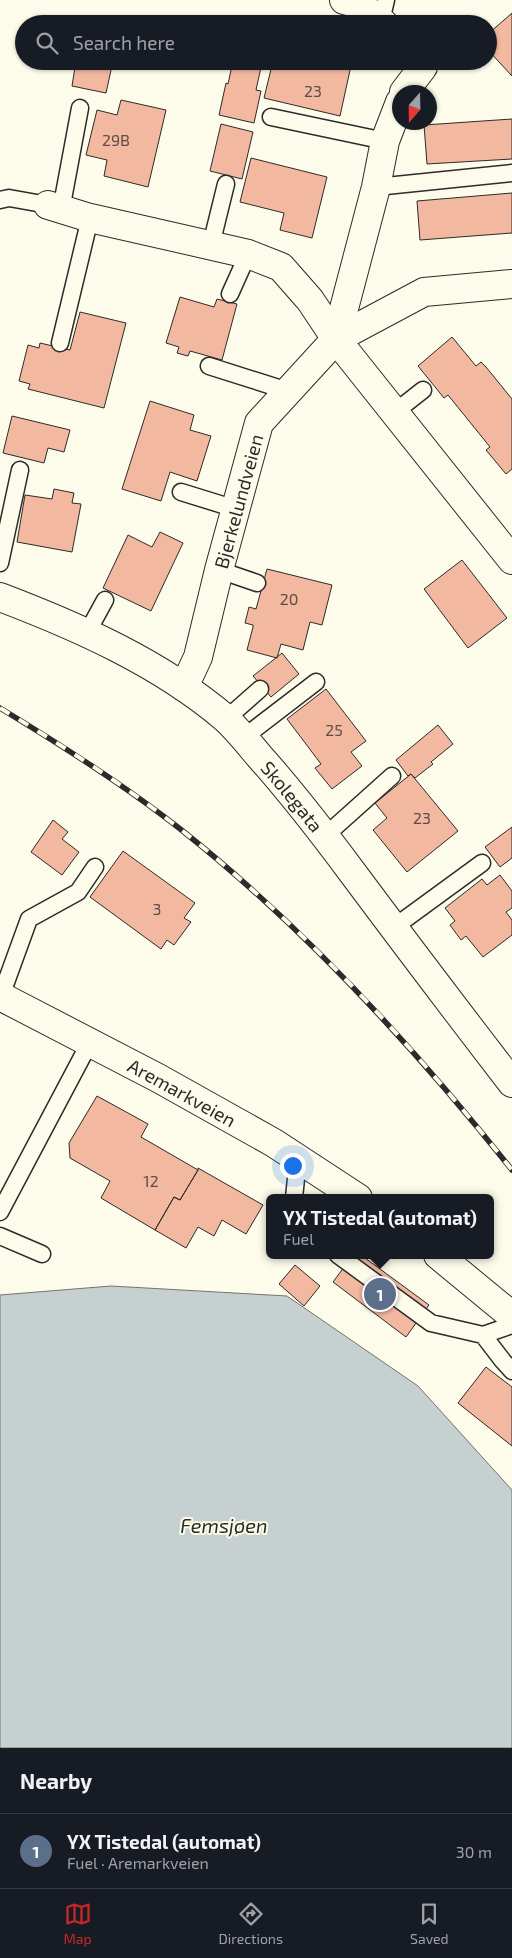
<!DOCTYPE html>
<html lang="en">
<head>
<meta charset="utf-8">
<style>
  body { margin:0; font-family:"Exo 2",sans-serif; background:#242831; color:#f1f3f6 }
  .compass { position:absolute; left:392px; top:85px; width:45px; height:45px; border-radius:50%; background:#171b24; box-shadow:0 1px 4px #0004; rotate:200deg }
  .you { position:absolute; left:292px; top:1165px; width:18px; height:18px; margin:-12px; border:4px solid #fff; border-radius:50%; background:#1a73e8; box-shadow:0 0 0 8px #1a73e833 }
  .badge { display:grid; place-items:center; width:32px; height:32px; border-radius:50%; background:#c62828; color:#fff; font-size:16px; font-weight:700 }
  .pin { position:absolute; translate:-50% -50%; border:2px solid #fff; box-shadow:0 1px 5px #0006 }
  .popup { position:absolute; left:266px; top:1194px; width:228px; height:65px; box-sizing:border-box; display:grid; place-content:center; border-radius:8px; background:#171b24; filter:drop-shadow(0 1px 4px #0005); font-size:16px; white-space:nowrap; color:#9ea1a6 }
  .popup b { font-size:19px; color:#f1f3f6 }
  .popup::after { content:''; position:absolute; left:50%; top:100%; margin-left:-10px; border:10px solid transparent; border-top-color:#171b24 }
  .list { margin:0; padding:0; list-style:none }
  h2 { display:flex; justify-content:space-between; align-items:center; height:65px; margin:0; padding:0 20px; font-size:21px }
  h2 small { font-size:16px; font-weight:400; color:#9ea1a6 }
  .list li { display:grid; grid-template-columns:32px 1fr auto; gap:15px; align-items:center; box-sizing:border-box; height:75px; padding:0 20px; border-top:1px solid #363941 }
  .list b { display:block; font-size:19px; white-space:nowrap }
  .list p { margin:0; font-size:16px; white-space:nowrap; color:#9ea1a6 }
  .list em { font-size:16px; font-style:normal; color:#9ea1a6 }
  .icon { flex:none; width:28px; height:28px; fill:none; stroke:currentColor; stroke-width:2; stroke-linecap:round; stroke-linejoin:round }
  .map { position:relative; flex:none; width:512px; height:1748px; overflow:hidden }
  .search { position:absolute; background:#171b24; box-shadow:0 1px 4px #0004; left:15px; right:15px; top:15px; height:55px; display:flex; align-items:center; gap:12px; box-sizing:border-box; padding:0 18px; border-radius:28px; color:#9ea1a6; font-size:19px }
  .sheet { height:140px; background:#171b24 }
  nav { display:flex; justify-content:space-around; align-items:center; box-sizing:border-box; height:70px; border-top:1px solid #363941; background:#171b24; font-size:14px; color:#9ea1a6 }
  nav a { display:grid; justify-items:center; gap:2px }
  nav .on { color:#c62828 }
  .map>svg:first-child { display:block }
  .water { fill:#c7d0d0; stroke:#74746e }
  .building { fill:#f2b8a0; stroke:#2b2b2b }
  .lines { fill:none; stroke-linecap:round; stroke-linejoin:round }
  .lane-casing { stroke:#2b2b2b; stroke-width:19 }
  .street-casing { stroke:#2b2b2b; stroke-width:30 }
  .primary-casing { stroke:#2b2b2b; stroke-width:30 }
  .lane { stroke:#fdfbea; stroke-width:16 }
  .street { stroke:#fdfbea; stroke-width:28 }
  .primary { stroke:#fdfbea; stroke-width:28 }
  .rail-casing { stroke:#2b2b2b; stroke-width:5.5 }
  .rail { stroke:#fdfbea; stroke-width:4; stroke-dasharray:11; stroke-linecap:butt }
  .labels { text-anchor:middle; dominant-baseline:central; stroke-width:4; stroke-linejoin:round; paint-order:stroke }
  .number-label { font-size:16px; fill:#5d4e48 }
  .street-label { font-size:19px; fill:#2b2b2b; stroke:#fdfbea }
  .water-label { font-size:20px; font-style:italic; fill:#2b2b2b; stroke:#fdfbea }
</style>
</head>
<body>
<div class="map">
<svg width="512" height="1748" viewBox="0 0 512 1748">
  <rect width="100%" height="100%" fill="#fdfbea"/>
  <path class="water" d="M 111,1286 L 287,1296 L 418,1386 L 512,1490 L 512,1748 L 0,1748 L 0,1295 Z"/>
  <path class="building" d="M 512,13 L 512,76 L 488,50 L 488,34 Z
    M 76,61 L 113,61 L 106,93 L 72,86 Z
    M 233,61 L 262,63 L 256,90 L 261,91 L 254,123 L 219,115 L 226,83 L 228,84 Z
    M 273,61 L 304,61 L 314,64 L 315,61 L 352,61 L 340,116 L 264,98 Z
    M 121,100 L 166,110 L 148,187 L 104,176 L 107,160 L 86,155 L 97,110 L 117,115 Z
    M 512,119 L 512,159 L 427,164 L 424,125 Z
    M 221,124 L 253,132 L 242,179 L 210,171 Z
    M 251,158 L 327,177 L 312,238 L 280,230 L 284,213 L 240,202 Z
    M 512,193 L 512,233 L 420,240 L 417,201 Z
    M 180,297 L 214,307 L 217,299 L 237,304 L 222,360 L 190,351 L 188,356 L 177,353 L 179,347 L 166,343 Z
    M 80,312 L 126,323 L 104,408 L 28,389 L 30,384 L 19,381 L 28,345 L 39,348 L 40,343 L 70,350 Z
    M 452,337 L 476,366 L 481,362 L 486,367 L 512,399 L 512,469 L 506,474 L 486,450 L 490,447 L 448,395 L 444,398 L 418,366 Z
    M 150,401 L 194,415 L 190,430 L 211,436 L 197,481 L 170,472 L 161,501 L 122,489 Z
    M 12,416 L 70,430 L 64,452 L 48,448 L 44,463 L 3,453 Z
    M 54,489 L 74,493 L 72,503 L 81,504 L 72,552 L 17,542 L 25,495 L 52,499 Z
    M 160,532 L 183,543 L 151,611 L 103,588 L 128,535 L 152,547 Z
    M 462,560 L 507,618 L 468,648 L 424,589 Z
    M 267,569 L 332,585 L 322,625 L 310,622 L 303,650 L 281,644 L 277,658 L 247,650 L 253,627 L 253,625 L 245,623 L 249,607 L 256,609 Z
    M 282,653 L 299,674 L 271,697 L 253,676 Z
    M 326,689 L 366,741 L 351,752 L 362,766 L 332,789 L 315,768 L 321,764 L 287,719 Z
    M 438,725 L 453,744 L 431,762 L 433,764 L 415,778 L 411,774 L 408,776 L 396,760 Z
    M 411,774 L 458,831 L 407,872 L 373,830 L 387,818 L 375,803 Z
    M 53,820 L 68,832 L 62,839 L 79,852 L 62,875 L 31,852 Z
    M 512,827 L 512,858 L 500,867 L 485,847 Z
    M 123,851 L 195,903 L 184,918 L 191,922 L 174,945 L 167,940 L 161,949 L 90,897 Z
    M 500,875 L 512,891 L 512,908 L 506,912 L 512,920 L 512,935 L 483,957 L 466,936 L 461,940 L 450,925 L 455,921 L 445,908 L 482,879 L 487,885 Z
    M 97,1096 L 148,1124 L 141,1137 L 198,1170 L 180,1200 L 174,1197 L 155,1230 L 101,1198 L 110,1181 L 70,1158 L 69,1143 Z
    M 198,1168 L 263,1205 L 246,1234 L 222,1220 L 214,1236 L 198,1227 L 186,1248 L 155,1230 L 174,1197 L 180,1200 L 198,1170 Z
    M 353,1255 L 361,1255 L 429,1305 L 406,1337 L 333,1282 Z
    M 295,1265 L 320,1286 L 304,1306 L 279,1284 Z
    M 486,1367 L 512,1387 L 512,1446 L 458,1403 Z"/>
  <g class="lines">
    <g class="lane-casing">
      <path id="lane" d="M 381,21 L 386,0
        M 271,117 L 385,141
        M 376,187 L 512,173
        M 0,200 L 9,198 L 48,205
        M 61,210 L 80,108
        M 211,245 L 226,184
        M 230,294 L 248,254
        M 60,343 L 90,218
        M 209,366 L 288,391
        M 395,412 L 423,390
        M 181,492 L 236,509
        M 0,563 L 20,470
        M 219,570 L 257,583
        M 87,633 L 105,600
        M 226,719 L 260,689
        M 243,738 L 316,682
        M 325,836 L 392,776
        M 393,928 L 482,863
        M 1,996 L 29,919 L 78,892 L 95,867
        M 294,1198 L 298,1159
        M 0,1212 L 90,1042
        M 0,1236 L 42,1254
        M 338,1255 L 431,1323 L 483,1335 L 512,1325
        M 483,1335 L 503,1361 L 512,1371"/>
    </g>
    <g class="street-casing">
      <g id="street">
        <path d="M 344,0 L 359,4 L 384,24"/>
        <path d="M 404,92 L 423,67 L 418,61"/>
        <path d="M 48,205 L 90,218 L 248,254 L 281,267 L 310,300 L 336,339 L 512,560"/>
        <path d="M 336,339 L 424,292 L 512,284"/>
        <path id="s1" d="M 0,597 C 79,627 160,663 225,718 C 238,730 249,744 260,757 C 293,794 323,833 352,872 C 405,943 458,1013 512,1083"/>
        <path id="s2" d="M 184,687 L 198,657 L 219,570 L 259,423 L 336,339 L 376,187 L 385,141 L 400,102"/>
      </g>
    </g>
    <g class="primary-casing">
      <g id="primary">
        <path id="s3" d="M 0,996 L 158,1078 L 274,1143 L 358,1198"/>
        <path d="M 438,1255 L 512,1316"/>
      </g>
    </g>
    <use href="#lane" class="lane"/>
    <use href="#street" class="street"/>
    <use href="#primary" class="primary"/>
    <g class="rail-casing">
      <path id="rail" d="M 0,708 C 63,746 126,786 184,832 C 307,930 414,1047 512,1170"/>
    </g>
    <use href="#rail" class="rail"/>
  </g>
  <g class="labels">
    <g class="number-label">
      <text x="313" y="90">23</text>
      <text x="116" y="139">29B</text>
      <text x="289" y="598">20</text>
      <text x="334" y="729">25</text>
      <text x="422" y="817">23</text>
      <text x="157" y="908">3</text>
      <text x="151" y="1180">12</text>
    </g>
    <g class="street-label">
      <text stroke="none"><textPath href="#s2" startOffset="194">Bjerkelundveien</textPath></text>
      <text stroke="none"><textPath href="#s1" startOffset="360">Skolegata</textPath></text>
      <text stroke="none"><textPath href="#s3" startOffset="206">Aremarkveien</textPath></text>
    </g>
    <g class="water-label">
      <text x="224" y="1525">Femsjøen</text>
    </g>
  </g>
</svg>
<svg class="compass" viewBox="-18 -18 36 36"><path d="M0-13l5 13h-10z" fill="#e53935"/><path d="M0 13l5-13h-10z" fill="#9ea1a6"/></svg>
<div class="you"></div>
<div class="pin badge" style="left:380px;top:1294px;background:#5c6f8a">1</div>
<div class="popup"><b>YX Tistedal (automat)</b>Fuel</div>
<div class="search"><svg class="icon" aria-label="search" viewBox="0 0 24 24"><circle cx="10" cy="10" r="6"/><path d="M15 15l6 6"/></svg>Search here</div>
</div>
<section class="sheet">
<h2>Nearby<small></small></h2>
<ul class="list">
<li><span class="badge" style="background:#5c6f8a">1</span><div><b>YX Tistedal (automat)</b><p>Fuel · Aremarkveien</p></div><em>30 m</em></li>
</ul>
</section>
<nav>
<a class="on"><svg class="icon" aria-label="map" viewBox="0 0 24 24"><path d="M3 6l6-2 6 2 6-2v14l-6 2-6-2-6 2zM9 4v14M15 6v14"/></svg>Map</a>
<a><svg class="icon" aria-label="directions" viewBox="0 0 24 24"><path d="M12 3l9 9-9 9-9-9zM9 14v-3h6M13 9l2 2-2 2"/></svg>Directions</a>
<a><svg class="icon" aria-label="saved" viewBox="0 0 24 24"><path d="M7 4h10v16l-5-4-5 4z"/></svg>Saved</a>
</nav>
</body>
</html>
